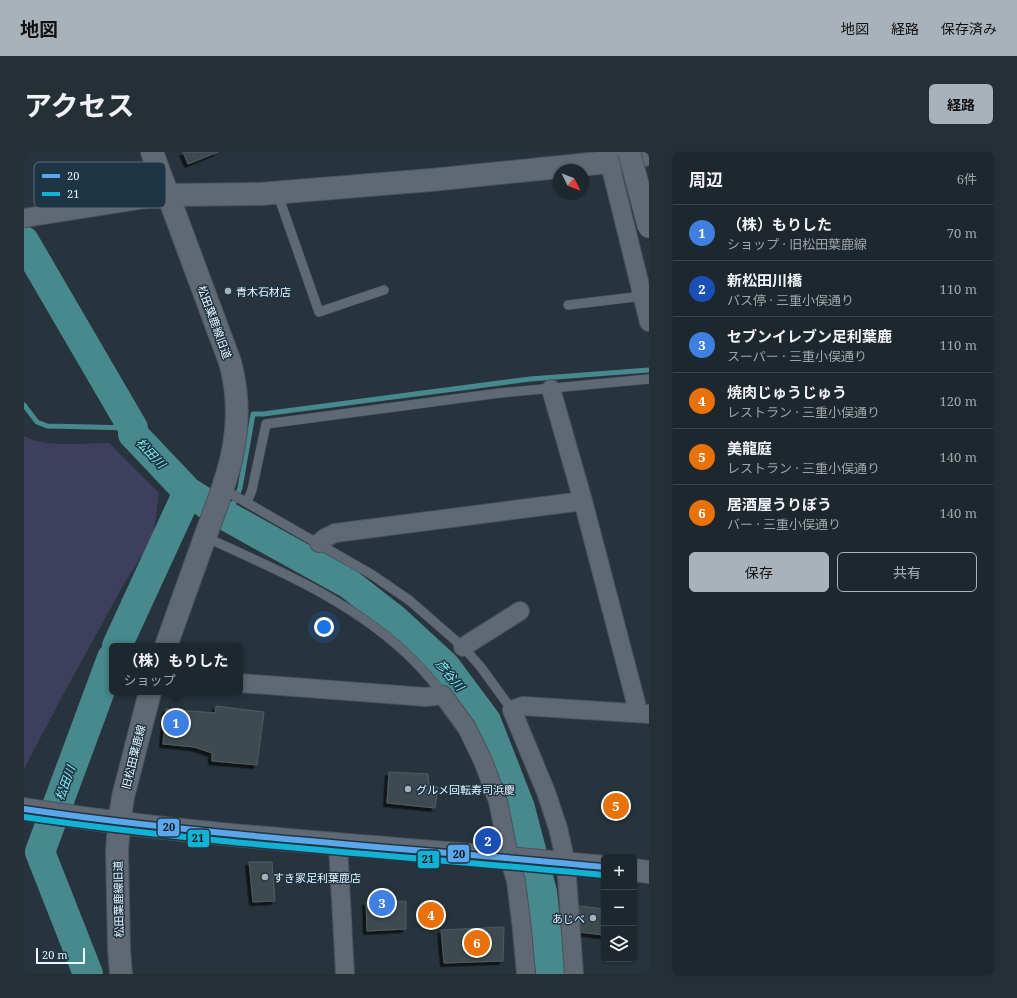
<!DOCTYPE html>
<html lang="ja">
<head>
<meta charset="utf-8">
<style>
  body { margin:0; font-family:"Noto Serif","Noto Sans JP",serif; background:#252f36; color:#f1f3f6 }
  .controls { position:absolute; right:12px; bottom:12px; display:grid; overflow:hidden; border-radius:6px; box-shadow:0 1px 3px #0004 }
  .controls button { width:36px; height:36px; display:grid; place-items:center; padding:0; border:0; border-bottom:1px solid #3b444a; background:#1d272e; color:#f1f3f6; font:20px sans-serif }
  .compass { position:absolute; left:529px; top:12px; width:36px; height:36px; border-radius:50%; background:#1d272e; box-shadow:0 1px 3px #0004; rotate:133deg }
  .scale { position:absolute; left:12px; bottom:10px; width:49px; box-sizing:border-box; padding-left:4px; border:2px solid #eef6fd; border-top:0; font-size:11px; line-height:14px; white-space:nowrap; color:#eef6fd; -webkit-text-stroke:3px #1e3546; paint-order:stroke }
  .you { position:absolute; left:300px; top:475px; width:14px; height:14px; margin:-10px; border:3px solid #fff; border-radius:50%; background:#1a73e8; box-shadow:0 0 0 6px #1a73e833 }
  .badge { display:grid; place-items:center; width:26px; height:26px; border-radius:50%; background:#a8b2ba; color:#fff; font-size:13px; font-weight:700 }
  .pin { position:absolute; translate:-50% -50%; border:2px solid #fff; box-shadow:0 1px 4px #0006 }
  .popup { position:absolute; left:85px; top:491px; width:134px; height:52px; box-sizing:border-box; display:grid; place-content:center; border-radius:6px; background:#1d272e; filter:drop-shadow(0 1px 3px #0005); font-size:13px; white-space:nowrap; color:#a0a5aa }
  .popup b { font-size:15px; color:#f1f3f6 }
  .popup::after { content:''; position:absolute; left:50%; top:100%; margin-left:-8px; border:8px solid transparent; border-top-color:#1d272e }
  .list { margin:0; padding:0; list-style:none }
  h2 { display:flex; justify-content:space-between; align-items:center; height:52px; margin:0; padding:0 16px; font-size:17px }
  h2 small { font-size:13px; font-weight:400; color:#a0a5aa }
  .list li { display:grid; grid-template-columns:26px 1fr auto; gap:12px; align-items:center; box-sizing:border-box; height:56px; padding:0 16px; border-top:1px solid #3b444a }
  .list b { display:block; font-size:15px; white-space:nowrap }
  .list p { margin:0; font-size:13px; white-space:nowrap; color:#a0a5aa }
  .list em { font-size:13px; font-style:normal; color:#a0a5aa }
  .actions { display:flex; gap:8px; padding:12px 16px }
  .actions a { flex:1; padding:9px 0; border:1px solid #a8b2ba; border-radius:6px; text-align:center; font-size:14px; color:#a8b2ba }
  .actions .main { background:#a8b2ba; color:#111 }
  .icon { flex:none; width:22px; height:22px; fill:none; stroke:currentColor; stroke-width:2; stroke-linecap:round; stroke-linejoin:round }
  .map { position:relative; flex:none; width:625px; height:822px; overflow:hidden; border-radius:6px }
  header { display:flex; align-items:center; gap:24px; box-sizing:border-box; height:56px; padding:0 20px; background:#a8b2ba; color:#111 }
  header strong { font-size:19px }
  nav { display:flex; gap:22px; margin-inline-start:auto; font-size:14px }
  .intro { display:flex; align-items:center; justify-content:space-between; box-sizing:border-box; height:96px; padding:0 24px }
  h1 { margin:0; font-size:28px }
  .button { padding:10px 18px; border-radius:6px; background:#a8b2ba; color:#111; font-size:14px; font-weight:700 }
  main { display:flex; gap:24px; padding:0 24px }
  aside { flex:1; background:#1d272e; border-radius:6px; box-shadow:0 1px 3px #0004 }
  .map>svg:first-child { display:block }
  .green { fill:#3e3f5d }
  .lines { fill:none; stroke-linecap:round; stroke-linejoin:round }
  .stream { stroke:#47898d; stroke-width:5 }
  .river { stroke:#47898d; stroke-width:30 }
  .building { fill:#3e4b51; stroke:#4f5c61; filter:url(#shadow) }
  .service-casing { stroke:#49525a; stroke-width:10 }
  .minor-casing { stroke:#49525a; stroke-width:20 }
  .tertiary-casing { stroke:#49525a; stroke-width:24 }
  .service { stroke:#606873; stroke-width:9 }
  .minor { stroke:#606873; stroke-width:18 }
  .tertiary { stroke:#606873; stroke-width:22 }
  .secondary-bridge-casing { stroke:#49525a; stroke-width:24; stroke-linecap:butt }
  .secondary-bridge { stroke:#616a77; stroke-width:22 }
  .bus-1-casing { stroke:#1e3546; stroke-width:9 }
  .bus-2-casing { stroke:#1e3546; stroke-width:9 }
  .bus-1 { stroke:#5aa8eb; stroke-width:6 }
  .bus-2 { stroke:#13b2d5; stroke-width:6 }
  .poi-dot { fill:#a8b2ba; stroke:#1e3546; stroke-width:1.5 }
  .labels { text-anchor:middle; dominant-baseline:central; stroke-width:3; stroke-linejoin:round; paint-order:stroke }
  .poi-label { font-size:11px; fill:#eef6fd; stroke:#1e3546; text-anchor:start }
  .street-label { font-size:11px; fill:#eef6fd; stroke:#1e3546 }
  .water-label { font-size:12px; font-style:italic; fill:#82f0f5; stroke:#1e3546 }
  .key { fill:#1e3546; stroke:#5c6f7d; stroke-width:1 }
  .key-label { font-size:11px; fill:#eef6fd }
  .line-badge { stroke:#1e3546; stroke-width:1.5 }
  .pale-badge-label { font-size:11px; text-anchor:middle; font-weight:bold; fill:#111 }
</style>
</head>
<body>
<header>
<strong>地図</strong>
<nav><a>地図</a><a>経路</a><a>保存済み</a></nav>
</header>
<div class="intro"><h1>アクセス</h1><a class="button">経路</a></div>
<main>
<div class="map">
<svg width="625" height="822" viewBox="0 0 625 822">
  <defs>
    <filter id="shadow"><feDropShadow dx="-3.5" dy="3.5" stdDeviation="0" flood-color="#0009"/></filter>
  </defs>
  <rect width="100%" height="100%" fill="#27343d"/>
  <path class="green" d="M 0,284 C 20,296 62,291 85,291 L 135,341 L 129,386 L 101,430 L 40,541 L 0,617 Z"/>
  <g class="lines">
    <path class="stream" d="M 0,253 L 13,270 L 23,274 L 109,276
      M 204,365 L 216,336 L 229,262 L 239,262 L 506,227 L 625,218"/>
    <path class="river" d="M 0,89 L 109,276 L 109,282 L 164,340 L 93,494
      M 164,340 L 204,365 L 325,432 L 370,467 L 421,514 L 462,569 L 496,656 L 518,740 L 527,822
      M 64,822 L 16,700 L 88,506"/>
  </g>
  <path class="building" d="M 159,0 L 194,0 L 164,12 Z
    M 192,554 L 240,560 L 233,613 L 188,609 L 188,601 L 170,595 L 139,592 L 142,557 L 191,561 Z
    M 365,620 L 404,622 L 405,633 L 414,635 L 411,656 L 363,651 Z
    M 225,710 L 248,710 L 251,749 L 229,750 Z
    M 382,749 L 382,777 L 343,779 L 342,750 Z
    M 555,754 L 580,757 L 580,783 L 554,780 Z
    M 480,775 L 479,809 L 420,811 L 417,778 Z"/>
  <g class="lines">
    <g class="service-casing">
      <path id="service" d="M 253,40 L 295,160 L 360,138
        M 544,153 L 619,144
        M 199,337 L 347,422 L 385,448 L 439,495 L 456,514 L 488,558
        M 223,350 L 228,338 L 242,272 L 476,241 L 625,227
        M 181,385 C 254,418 335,452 392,511 C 402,521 411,532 419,543"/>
    </g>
    <g class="minor-casing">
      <path id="minor" d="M 583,0 L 625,170
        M 0,66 L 145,43
        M 527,237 L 559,349 L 612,551 L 613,561
        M 295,391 L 301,386 L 311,381 L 559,349
        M 439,495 L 496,459
        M 216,531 L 402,545 L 419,543 L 443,576 L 459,609 L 474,649 L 485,705 L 492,729 L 498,778 L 502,822
        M 314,693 L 321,822
        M 550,822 L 542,711 L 534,676 L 522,640 L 488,558 L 499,554 L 625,562"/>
    </g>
    <g class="tertiary-casing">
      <path id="tertiary" d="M 128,0 L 206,210 C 224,277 204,323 181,385 C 168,421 155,458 142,494
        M 145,43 L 236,42 L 407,28 L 585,10 L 625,2
        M 0,657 C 192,688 387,695 580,715
        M 610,718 L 625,720
        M 97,822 L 95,797 L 93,699 L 95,672 L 99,645 L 126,540"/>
    </g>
    <use href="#service" class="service"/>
    <use href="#minor" class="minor"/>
    <use href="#tertiary" class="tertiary"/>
    <g class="secondary-bridge-casing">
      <path id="secondary-bridge" d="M 605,0 L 625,75"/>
    </g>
    <use href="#secondary-bridge" class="secondary-bridge"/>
    <g class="bus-1-casing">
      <path id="bus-1" d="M 0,657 C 192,685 386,696 580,715"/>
    </g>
    <g class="bus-2-casing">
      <path id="bus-2" d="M 0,665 C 192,693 386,704 579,723"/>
    </g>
    <use href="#bus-1" class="bus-1"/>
    <use href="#bus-2" class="bus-2"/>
  </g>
  <g class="poi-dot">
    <circle cx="204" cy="139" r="4"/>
    <circle cx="384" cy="637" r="4"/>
    <circle cx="241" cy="725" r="4"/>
    <circle cx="569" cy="766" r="4"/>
  </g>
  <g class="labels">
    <g class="poi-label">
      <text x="212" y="139">青木石材店</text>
      <text x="392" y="637">グルメ回転寿司浜慶</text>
      <text x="249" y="725">すき家足利葉鹿店</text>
      <text x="561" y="766" text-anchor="end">あじべ</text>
    </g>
    <g class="street-label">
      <text transform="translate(191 170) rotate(70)">松田葉鹿線旧道</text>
      <text transform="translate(109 605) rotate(-76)">旧松田葉鹿線</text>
      <text transform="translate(94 747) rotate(-91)">松田葉鹿線旧道</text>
    </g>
    <g class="water-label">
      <text transform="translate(127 301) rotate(47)">松田川</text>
      <text transform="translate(426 523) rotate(50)">彦谷川</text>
      <text transform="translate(41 631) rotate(-70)">松田川</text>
    </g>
  </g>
  <rect x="10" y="10" width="132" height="46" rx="6" class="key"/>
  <rect x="18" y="22" width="18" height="4" fill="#5aa8eb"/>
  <rect x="18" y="40" width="18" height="4" fill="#13b2d5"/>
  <g class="key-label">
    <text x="43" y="28">20</text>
    <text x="43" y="46">21</text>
  </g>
  <g class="line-badge">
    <rect x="133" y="666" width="23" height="19" rx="4" fill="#5aa8eb"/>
    <rect x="163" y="677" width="23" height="19" rx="4" fill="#13b2d5"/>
    <rect x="423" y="692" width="23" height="19" rx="4" fill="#5aa8eb"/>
    <rect x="393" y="698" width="23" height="19" rx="4" fill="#13b2d5"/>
  </g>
  <g class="pale-badge-label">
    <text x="145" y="679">20</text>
    <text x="174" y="690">21</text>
    <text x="435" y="706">20</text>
    <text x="404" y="711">21</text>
  </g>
</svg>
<div class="controls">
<button>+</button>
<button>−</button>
<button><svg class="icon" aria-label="layers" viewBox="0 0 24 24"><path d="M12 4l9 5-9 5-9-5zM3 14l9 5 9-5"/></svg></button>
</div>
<svg class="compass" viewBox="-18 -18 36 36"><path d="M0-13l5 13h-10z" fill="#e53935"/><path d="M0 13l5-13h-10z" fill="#a0a5aa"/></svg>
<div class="scale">20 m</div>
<div class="you"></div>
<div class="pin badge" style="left:152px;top:571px;background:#3f7fe0">1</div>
<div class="popup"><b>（株）もりした</b>ショップ</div>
<div class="pin badge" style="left:464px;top:689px;background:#1a4fb4">2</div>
<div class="pin badge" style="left:358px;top:751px;background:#3f7fe0">3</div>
<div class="pin badge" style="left:407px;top:763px;background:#e8710a">4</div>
<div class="pin badge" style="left:592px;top:654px;background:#e8710a">5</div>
<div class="pin badge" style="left:453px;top:791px;background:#e8710a">6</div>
</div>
<aside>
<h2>周辺<small>6件</small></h2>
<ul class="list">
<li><span class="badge" style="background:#3f7fe0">1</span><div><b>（株）もりした</b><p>ショップ · 旧松田葉鹿線</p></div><em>70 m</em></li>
<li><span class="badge" style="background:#1a4fb4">2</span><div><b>新松田川橋</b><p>バス停 · 三重小俣通り</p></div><em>110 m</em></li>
<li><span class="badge" style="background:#3f7fe0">3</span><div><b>セブンイレブン足利葉鹿</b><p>スーパー · 三重小俣通り</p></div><em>110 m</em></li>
<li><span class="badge" style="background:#e8710a">4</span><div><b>焼肉じゅうじゅう</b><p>レストラン · 三重小俣通り</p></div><em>120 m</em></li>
<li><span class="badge" style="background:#e8710a">5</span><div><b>美龍庭</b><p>レストラン · 三重小俣通り</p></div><em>140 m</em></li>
<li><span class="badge" style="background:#e8710a">6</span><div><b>居酒屋うりぼう</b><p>バー · 三重小俣通り</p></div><em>140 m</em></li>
</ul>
<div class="actions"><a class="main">保存</a><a>共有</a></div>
</aside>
</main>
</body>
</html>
